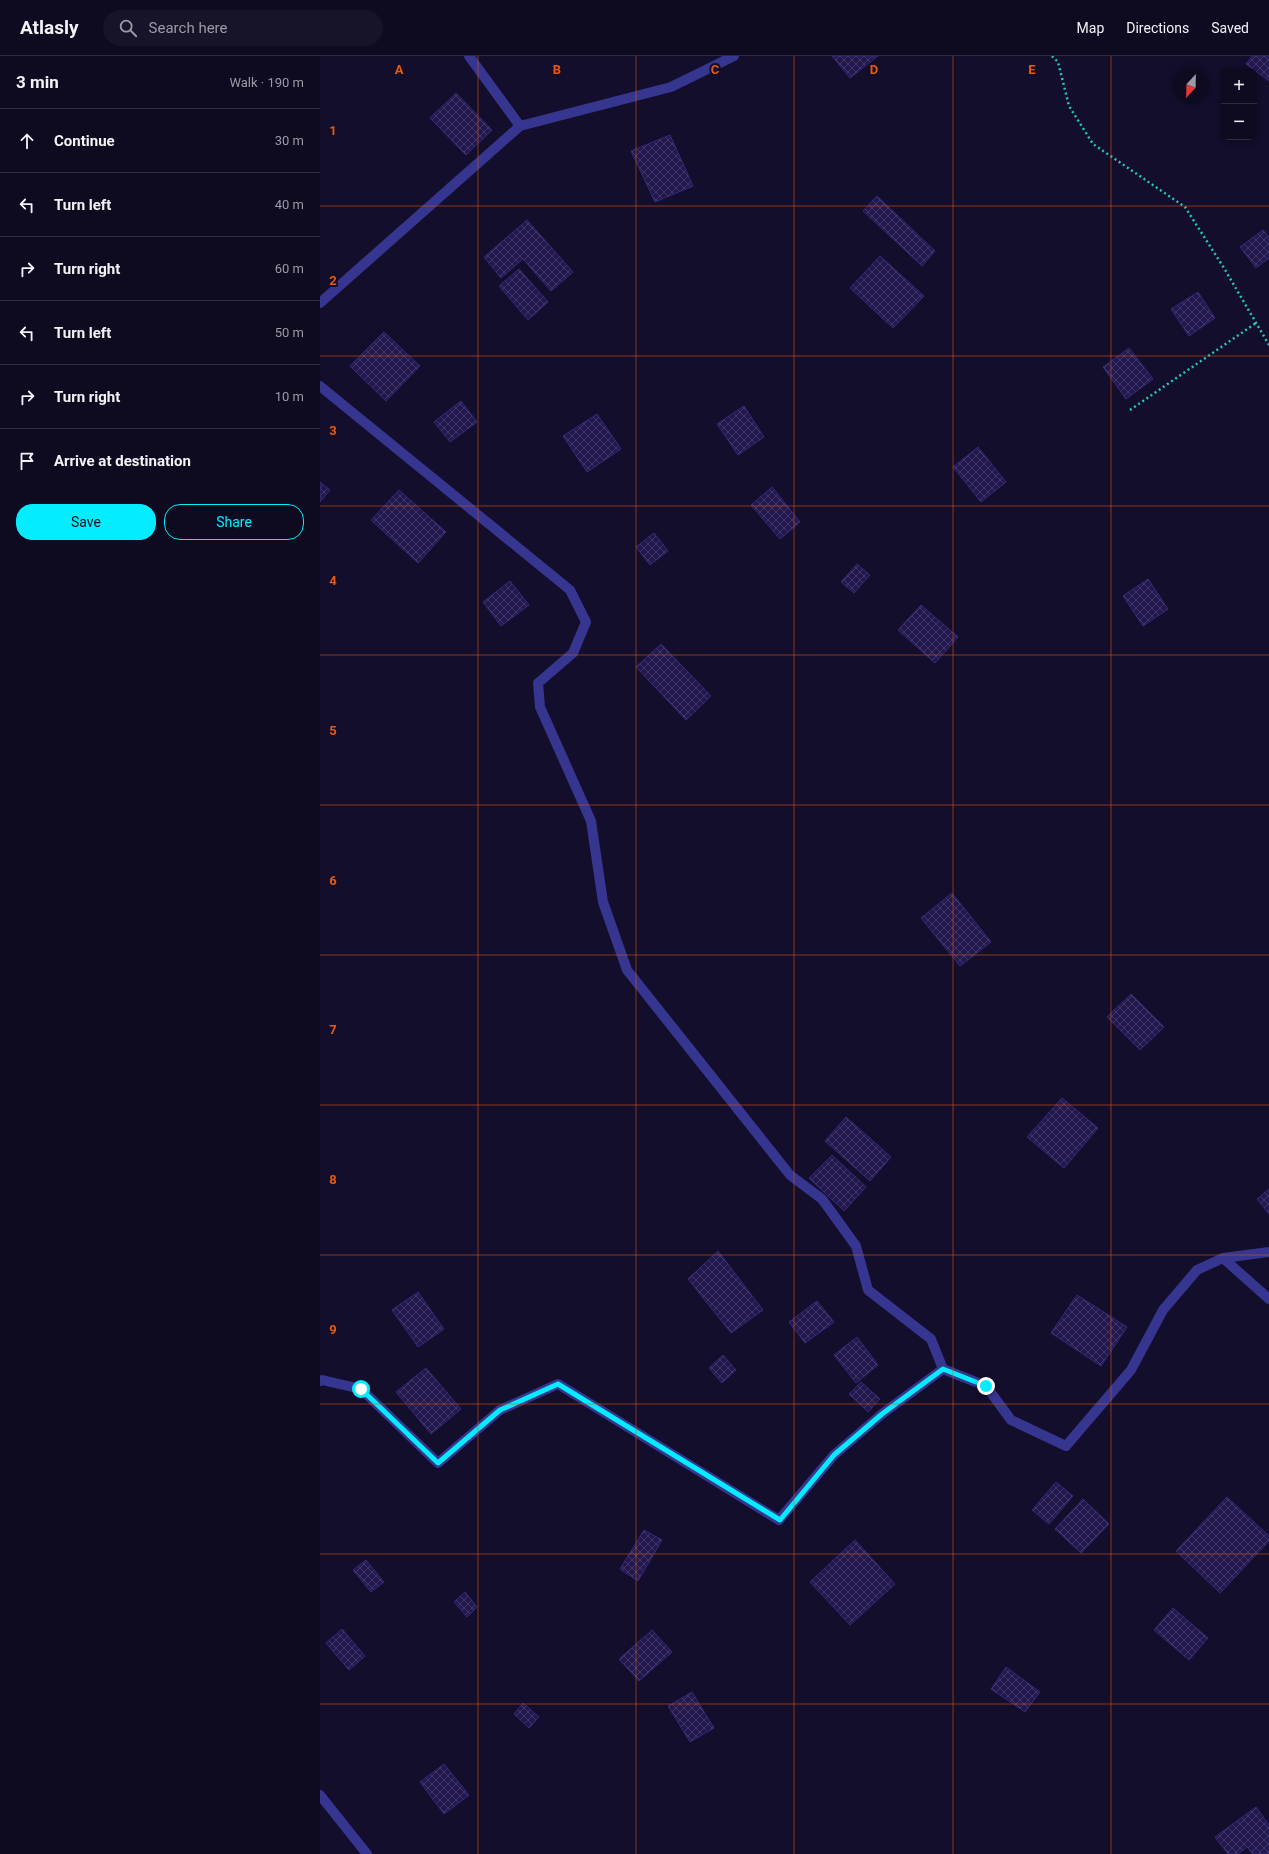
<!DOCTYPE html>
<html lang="en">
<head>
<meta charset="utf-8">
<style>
  body { margin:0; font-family:Roboto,sans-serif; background:#171329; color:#f1f3f6 }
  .controls { position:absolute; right:12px; top:12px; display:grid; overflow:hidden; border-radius:8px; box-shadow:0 2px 6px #0003 }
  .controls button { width:36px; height:36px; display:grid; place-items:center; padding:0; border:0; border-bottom:1px solid #2e2b3e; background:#0e0a20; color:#f1f3f6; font:20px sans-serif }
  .compass { position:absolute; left:853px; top:12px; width:36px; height:36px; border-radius:50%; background:#0e0a20; box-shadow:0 2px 6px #0003; rotate:202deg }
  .stop { position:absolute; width:12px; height:12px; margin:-9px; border:3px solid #04ecff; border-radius:50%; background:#fff }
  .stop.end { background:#04ecff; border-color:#fff; box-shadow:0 1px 4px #0008 }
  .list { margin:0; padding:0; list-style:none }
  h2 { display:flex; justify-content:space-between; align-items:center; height:52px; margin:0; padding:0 16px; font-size:17px }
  h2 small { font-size:13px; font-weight:400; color:#9b9aa5 }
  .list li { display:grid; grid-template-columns:26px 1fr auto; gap:12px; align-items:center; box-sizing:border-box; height:64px; padding:0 16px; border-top:1px solid #2e2b3e }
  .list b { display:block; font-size:15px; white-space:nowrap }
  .list em { font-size:13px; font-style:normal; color:#9b9aa5 }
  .actions { display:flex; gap:8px; padding:12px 16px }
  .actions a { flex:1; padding:9px 0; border:1px solid #04ecff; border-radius:16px; text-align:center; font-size:14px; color:#04ecff }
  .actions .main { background:#04ecff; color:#111 }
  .icon { flex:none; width:22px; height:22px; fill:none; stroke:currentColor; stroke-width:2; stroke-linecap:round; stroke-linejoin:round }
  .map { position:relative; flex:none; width:949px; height:1798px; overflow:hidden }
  header { display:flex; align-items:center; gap:24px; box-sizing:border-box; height:56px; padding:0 20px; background:#0e0a20; border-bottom:1px solid #2e2b3e }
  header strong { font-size:19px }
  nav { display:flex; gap:22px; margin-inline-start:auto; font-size:14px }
  .search { width:280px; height:36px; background:#171329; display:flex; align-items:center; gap:10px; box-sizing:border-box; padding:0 14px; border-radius:22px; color:#9b9aa5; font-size:15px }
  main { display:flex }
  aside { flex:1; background:#0e0a20 }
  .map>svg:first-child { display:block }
  .building { fill:url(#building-cross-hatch); stroke:#37287c }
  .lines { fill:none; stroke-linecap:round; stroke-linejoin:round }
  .path { stroke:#24c7b9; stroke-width:2.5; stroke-dasharray:2 3; stroke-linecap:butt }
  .street { stroke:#36358f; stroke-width:10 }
  .route { stroke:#04ecff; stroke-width:5 }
  .grid { fill:none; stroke:#e8590c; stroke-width:1; stroke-opacity:0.55 }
  .grid-label { font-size:13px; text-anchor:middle; font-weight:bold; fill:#e8590c; stroke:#120e2b; stroke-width:4; stroke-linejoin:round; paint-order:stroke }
</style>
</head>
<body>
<header>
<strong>Atlasly</strong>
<div class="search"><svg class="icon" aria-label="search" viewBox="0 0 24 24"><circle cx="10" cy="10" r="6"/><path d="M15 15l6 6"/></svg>Search here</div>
<nav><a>Map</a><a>Directions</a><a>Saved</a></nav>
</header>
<main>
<aside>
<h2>3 min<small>Walk · 190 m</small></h2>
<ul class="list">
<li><svg class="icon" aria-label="ahead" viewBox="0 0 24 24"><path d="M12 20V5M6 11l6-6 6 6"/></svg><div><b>Continue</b></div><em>30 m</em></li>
<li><svg class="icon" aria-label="left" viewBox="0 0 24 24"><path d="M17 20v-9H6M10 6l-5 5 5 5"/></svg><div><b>Turn left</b></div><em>40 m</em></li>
<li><svg class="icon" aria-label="right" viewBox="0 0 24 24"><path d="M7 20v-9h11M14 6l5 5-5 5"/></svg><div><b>Turn right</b></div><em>60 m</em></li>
<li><svg class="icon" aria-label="left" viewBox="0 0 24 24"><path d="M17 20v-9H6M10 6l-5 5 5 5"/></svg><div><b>Turn left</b></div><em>50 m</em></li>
<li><svg class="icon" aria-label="right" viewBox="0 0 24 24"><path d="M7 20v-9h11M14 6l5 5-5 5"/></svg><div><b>Turn right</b></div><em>10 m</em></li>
<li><svg class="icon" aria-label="arrive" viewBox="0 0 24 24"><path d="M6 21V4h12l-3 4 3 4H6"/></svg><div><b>Arrive at destination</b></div></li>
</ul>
<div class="actions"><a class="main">Save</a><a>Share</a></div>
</aside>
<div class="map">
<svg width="949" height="1798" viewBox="0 0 949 1798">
  <defs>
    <pattern id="building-cross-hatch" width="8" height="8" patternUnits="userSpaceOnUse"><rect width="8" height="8" fill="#22184e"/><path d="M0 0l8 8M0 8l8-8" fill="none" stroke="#423969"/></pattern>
  </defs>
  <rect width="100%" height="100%" fill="#120e2b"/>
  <path class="building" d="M 512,0 L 558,0 L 530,22 Z
    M 932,0 L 949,0 L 949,25 L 926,8 Z
    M 136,37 L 172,74 L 146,99 L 110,62 Z
    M 350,79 L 373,130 L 335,146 L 311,95 Z
    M 557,140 L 615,195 L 602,210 L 543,155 Z
    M 207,164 L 253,216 L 231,235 L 203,203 L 181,222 L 164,201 Z
    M 943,174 L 949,181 L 949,202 L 936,212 L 920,191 Z
    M 560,200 L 604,240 L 573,272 L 530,232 Z
    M 199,213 L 228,246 L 208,264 L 179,230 Z
    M 878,236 L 895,262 L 869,280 L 851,253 Z
    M 64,276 L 100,310 L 66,345 L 30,310 Z
    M 809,292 L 833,323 L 806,343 L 783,311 Z
    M 141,345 L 157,366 L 130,386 L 114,366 Z
    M 424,350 L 444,381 L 418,399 L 397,368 Z
    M 277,358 L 301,393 L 267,416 L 243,380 Z
    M 658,391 L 686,426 L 661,446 L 633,411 Z
    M 0,426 L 10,434 L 0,446 Z
    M 452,431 L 480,466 L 460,483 L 431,449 Z
    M 79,434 L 126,476 L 98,507 L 51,464 Z
    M 334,477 L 348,495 L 330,509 L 316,491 Z
    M 537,508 L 550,519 L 534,537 L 521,526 Z
    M 828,523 L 848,553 L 823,570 L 803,540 Z
    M 190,525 L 209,549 L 181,570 L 163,546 Z
    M 601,549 L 638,581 L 615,607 L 578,574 Z
    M 341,588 L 391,640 L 366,664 L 316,611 Z
    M 632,837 L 671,886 L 640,910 L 601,862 Z
    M 811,938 L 844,971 L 820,994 L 787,961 Z
    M 742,1042 L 778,1072 L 744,1112 L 707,1081 Z
    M 526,1061 L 571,1101 L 550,1125 L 505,1085 Z
    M 512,1099 L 546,1131 L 524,1155 L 489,1122 Z
    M 949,1133 L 949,1158 L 937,1143 Z
    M 398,1195 L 443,1254 L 411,1277 L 368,1223 Z
    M 98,1236 L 124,1273 L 98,1291 L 72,1254 Z
    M 757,1239 L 807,1271 L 781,1310 L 731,1277 Z
    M 497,1245 L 514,1266 L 485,1287 L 469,1266 Z
    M 537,1281 L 558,1309 L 536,1327 L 514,1299 Z
    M 403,1299 L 416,1314 L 402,1327 L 389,1312 Z
    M 106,1312 L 141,1353 L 111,1378 L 76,1336 Z
    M 541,1326 L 560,1343 L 548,1356 L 529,1338 Z
    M 736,1426 L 753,1440 L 729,1468 L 712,1454 Z
    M 907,1441 L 949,1480 L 949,1485 L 900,1537 L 856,1495 Z
    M 763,1443 L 789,1468 L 761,1497 L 735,1473 Z
    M 324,1474 L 342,1484 L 318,1525 L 300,1513 Z
    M 535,1484 L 575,1528 L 530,1569 L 490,1526 Z
    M 46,1504 L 64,1526 L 51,1536 L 33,1514 Z
    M 145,1536 L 157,1551 L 147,1561 L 134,1546 Z
    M 853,1552 L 888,1582 L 869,1604 L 834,1574 Z
    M 22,1573 L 45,1600 L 29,1614 L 6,1587 Z
    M 332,1574 L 352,1596 L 319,1625 L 299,1603 Z
    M 686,1611 L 720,1636 L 705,1656 L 671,1633 Z
    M 372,1636 L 394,1672 L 370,1686 L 348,1650 Z
    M 203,1647 L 219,1661 L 209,1672 L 194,1658 Z
    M 124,1708 L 149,1739 L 124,1758 L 100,1726 Z
    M 936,1751 L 949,1769 L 949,1798 L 933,1798 L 927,1791 L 918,1798 L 908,1798 L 895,1781 Z"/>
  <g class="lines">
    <path class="path" d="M 732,0 L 738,6 L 749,50 L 773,88 L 865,151 L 904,212 L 949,289
      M 810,354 L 936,267"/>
    <path class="street" d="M 149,0 L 200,70
      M 0,247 L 200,70 L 351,31 L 414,0
      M 0,330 L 250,534 L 266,566 L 253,597 L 218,627 L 220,651 L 271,765 L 283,846 L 307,914 L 470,1119 L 502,1143 L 536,1190 L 548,1234 L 611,1283 L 623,1313 L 666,1330 L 691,1364 L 746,1390 L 811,1314 L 843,1254 L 877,1214 L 903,1202 L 949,1243
      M 903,1202 L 949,1196
      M 0,1325 L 2,1324 L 41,1333 L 118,1407 L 180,1354 L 238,1328 L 459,1464 L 514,1399 L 562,1358 L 623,1313
      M 0,1739 L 47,1798"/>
  </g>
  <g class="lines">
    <path class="route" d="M 41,1333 L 118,1407 L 180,1354 L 238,1328 L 460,1464 L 514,1399 L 562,1358 L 623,1313 L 666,1330"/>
  </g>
  <path class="grid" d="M 158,0 L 158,1798M 316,0 L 316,1798M 474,0 L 474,1798M 633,0 L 633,1798M 791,0 L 791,1798M 0,150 L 949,150M 0,300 L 949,300M 0,450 L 949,450M 0,599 L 949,599M 0,749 L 949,749M 0,899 L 949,899M 0,1049 L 949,1049M 0,1199 L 949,1199M 0,1348 L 949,1348M 0,1498 L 949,1498M 0,1648 L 949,1648"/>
  <g class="grid-label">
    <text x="79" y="18">A</text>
    <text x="237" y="18">B</text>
    <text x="395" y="18">C</text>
    <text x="554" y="18">D</text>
    <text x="712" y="18">E</text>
    <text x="13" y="79">1</text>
    <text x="13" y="229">2</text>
    <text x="13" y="379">3</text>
    <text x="13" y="529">4</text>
    <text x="13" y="679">5</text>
    <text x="13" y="829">6</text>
    <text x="13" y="978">7</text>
    <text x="13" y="1128">8</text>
    <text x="13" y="1278">9</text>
  </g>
</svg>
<div class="controls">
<button>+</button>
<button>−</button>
</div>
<svg class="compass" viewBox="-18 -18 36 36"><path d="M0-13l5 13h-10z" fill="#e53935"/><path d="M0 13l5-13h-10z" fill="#9b9aa5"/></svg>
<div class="stop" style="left:41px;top:1333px"></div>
<div class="stop end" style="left:666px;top:1330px"></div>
</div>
</main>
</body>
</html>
